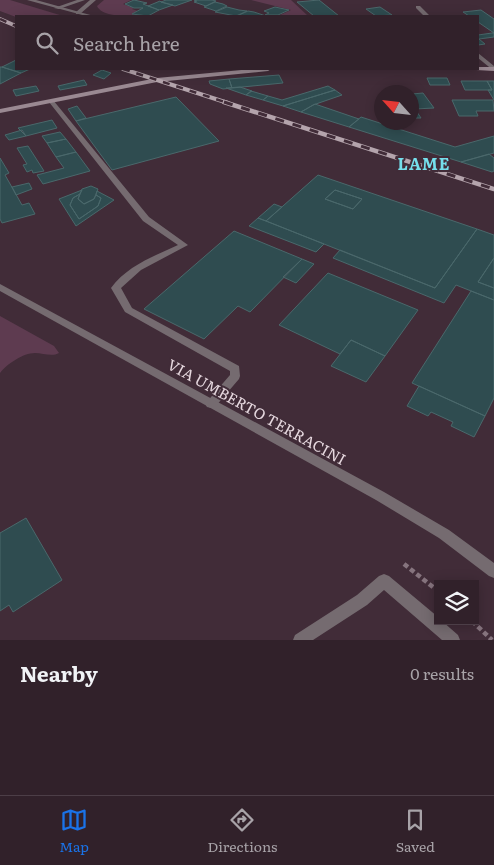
<!DOCTYPE html>
<html lang="en">
<head>
<meta charset="utf-8">
<style>
  body { margin:0; font-family:Literata,serif; background:#3d2e36; color:#f1f3f6 }
  .controls { position:absolute; right:15px; bottom:15px; display:grid; overflow:hidden; border-radius:0px; box-shadow:0 2px 12px #0003 }
  .controls button { width:45px; height:45px; display:grid; place-items:center; padding:0; border:0; border-bottom:1px solid #4c3e47; background:#31212a; color:#f1f3f6; font:25px sans-serif }
  .compass { position:absolute; left:374px; top:85px; width:45px; height:45px; border-radius:50%; background:#31212a; box-shadow:0 2px 12px #0003; rotate:297deg }
  .list { margin:0; padding:0; list-style:none }
  h2 { display:flex; justify-content:space-between; align-items:center; height:65px; margin:0; padding:0 20px; font-size:21px }
  h2 small { font-size:16px; font-weight:400; color:#a8a3a8 }
  .icon { flex:none; width:28px; height:28px; fill:none; stroke:currentColor; stroke-width:2; stroke-linecap:round; stroke-linejoin:round }
  .map { position:relative; flex:none; width:494px; height:640px; overflow:hidden }
  .search { position:absolute; background:#31212a; box-shadow:0 2px 12px #0003; left:15px; right:15px; top:15px; height:55px; display:flex; align-items:center; gap:12px; box-sizing:border-box; padding:0 18px; border-radius:0px; color:#a8a3a8; font-size:19px }
  .sheet { height:155px; background:#31212a }
  nav { display:flex; justify-content:space-around; align-items:center; box-sizing:border-box; height:70px; border-top:1px solid #4c3e47; background:#31212a; font-size:14px; color:#a8a3a8 }
  nav a { display:grid; justify-items:center; gap:2px }
  nav .on { color:#1a73e8 }
  .map>svg:first-child { display:block }
  .green { fill:#5e3b50 }
  .building { fill:#2f4c50; stroke:#4a686b; fill-rule:evenodd }
  .lines { fill:none; stroke-linecap:round; stroke-linejoin:round }
  .path { stroke:#86747e; stroke-width:4.5; stroke-dasharray:5 3; stroke-linecap:butt }
  .service { fill:#756b70; fill-rule:evenodd }
  .minor { fill:#756b70; fill-rule:evenodd }
  .tertiary { fill:#756b70; fill-rule:evenodd }
  .secondary { fill:#9a8992; fill-rule:evenodd }
  .rail-far1-casing { stroke:#b4a4ac; stroke-width:4 }
  .rail-casing { stroke:#b4a4ac; stroke-width:4.5 }
  .rail-far1 { stroke:#412c38; stroke-width:2.5; stroke-dasharray:7; stroke-linecap:butt }
  .rail { stroke:#412c38; stroke-width:3; stroke-dasharray:9; stroke-linecap:butt }
  .labels { text-anchor:middle; dominant-baseline:central; stroke-width:4; stroke-linejoin:round; paint-order:stroke }
  .street-label { font-size:15px; fill:#e6d8df; stroke:#412c38 }
  .far-district-label { font-size:16px; font-weight:bold; letter-spacing:1px; fill:#75dfeb; stroke:#412c38 }
</style>
</head>
<body>
<div class="map">
<svg width="494" height="640" viewBox="0 0 494 640">
  <rect width="100%" height="100%" fill="#412c38"/>
  <path class="green" d="M 0,0 L 10,0 L 63,16 L 16,17 L 0,11 Z
    M 104,0 L 131,0 L 123,4 L 134,8 L 132,9 L 138,11 L 132,14 L 138,16 C 126,16 102,17 97,6 Z
    M 251,0 L 291,0 L 308,16 L 278,16 L 291,10 Z
    M 0,316 L 54,346 L 59,353 C 52,357 43,353 35,353 C 23,353 7,364 0,373 Z"/>
  <path class="building" d="M 134,0 L 147,3 L 143,4 L 159,10 L 148,16 L 132,14 L 143,8 L 134,8 L 125,4 Z
    M 166,0 L 192,0 L 175,6 L 161,2 Z
    M 194,0 L 212,0 L 216,1 L 206,6 L 194,2 L 197,1 Z
    M 319,0 L 339,16 L 314,16 L 297,2 Z
    M 160,1 L 161,2 L 173,5 L 159,10 L 148,6 Z
    M 215,2 L 223,4 L 227,6 L 216,11 L 204,7 Z
    M 227,7 L 239,10 L 247,11 L 236,16 L 215,12 Z
    M 275,7 L 289,10 L 278,15 L 265,15 L 269,13 L 264,11 Z
    M 380,7 L 392,15 L 376,16 L 366,9 Z
    M 481,10 L 494,19 L 494,33 L 478,22 L 478,16 L 469,16 L 463,12 Z
    M 248,11 L 254,12 L 266,16 L 237,16 Z
    M 492,33 L 494,33 L 494,37 L 479,39 L 485,44 L 478,45 L 478,35 Z
    M 16,60 L 16,69 L 30,69 L 21,73 L 2,67 Z
    M 0,67 L 2,67 L 21,73 L 0,84 Z
    M 102,70 L 111,73 L 104,79 L 93,75 Z
    M 279,75 L 283,83 L 232,88 L 229,79 Z
    M 427,78 L 447,78 L 450,85 L 430,85 Z
    M 229,79 L 232,88 L 223,89 L 210,84 L 209,81 Z
    M 84,80 L 87,85 L 60,90 L 58,86 Z
    M 461,81 L 487,81 L 492,90 L 465,90 Z
    M 487,81 L 494,81 L 494,100 L 488,90 L 492,90 Z
    M 36,86 L 39,91 L 16,96 L 13,90 Z
    M 328,86 L 335,90 L 283,106 L 263,100 L 268,96 L 282,100 Z
    M 240,87 L 252,91 L 246,95 L 226,88 Z
    M 335,90 L 342,95 L 313,105 L 301,112 L 283,106 Z
    M 251,91 L 268,96 L 263,100 L 246,95 Z
    M 423,93 L 434,108 L 415,109 L 421,118 L 412,118 L 412,94 Z
    M 176,97 L 219,141 L 112,170 L 76,121 Z
    M 452,100 L 493,100 L 494,111 L 476,111 L 478,116 L 459,116 Z
    M 315,104 L 359,119 L 349,127 L 301,112 Z
    M 77,106 L 86,118 L 76,121 L 68,109 Z
    M 361,117 L 455,147 L 494,136 L 494,153 L 461,162 L 349,127 Z
    M 52,120 L 57,128 L 26,136 L 18,128 Z
    M 22,130 L 26,136 L 9,140 L 5,135 Z
    M 60,132 L 66,139 L 47,143 L 42,136 Z
    M 66,139 L 76,152 L 56,157 L 47,143 Z
    M 28,146 L 44,171 L 33,173 L 32,170 L 27,172 L 23,165 L 27,164 L 17,148 Z
    M 76,152 L 90,171 L 43,184 L 37,175 L 64,168 L 56,157 Z
    M 489,154 L 494,158 L 494,171 L 492,172 L 461,162 Z
    M 0,158 L 9,173 L 5,175 L 22,205 L 29,203 L 35,214 L 2,223 L 0,219 Z
    M 318,175 L 477,229 L 435,288 L 266,221 ZM 335,190 L 362,199 L 353,209 L 325,199 Z
    M 29,183 L 32,189 L 16,195 L 12,187 Z
    M 91,186 L 98,189 L 94,199 L 84,204 L 78,199 L 82,189 Z
    M 82,190 L 80,194 L 73,198 L 70,205 L 79,219 L 98,206 L 101,198 L 96,195 L 97,191 L 114,200 L 76,226 L 59,199 Z
    M 335,190 L 362,199 L 353,209 L 325,199 Z
    M 80,194 L 78,199 L 84,204 L 94,199 L 96,195 L 101,198 L 98,206 L 79,219 L 70,205 L 73,198 Z
    M 274,204 L 282,207 L 266,221 L 258,218 Z
    M 258,218 L 266,221 L 324,244 L 316,252 L 249,226 Z
    M 477,229 L 494,235 L 494,258 L 478,282 L 494,288 L 494,300 L 456,285 L 444,303 L 333,258 L 340,250 L 435,288 Z
    M 234,231 L 302,259 L 250,312 L 238,306 L 204,339 L 144,309 Z
    M 494,258 L 494,288 L 478,282 Z
    M 302,259 L 314,264 L 296,283 L 283,277 Z
    M 328,273 L 418,310 L 385,356 L 351,340 L 340,354 L 279,325 Z
    M 471,291 L 494,300 L 494,398 L 485,416 L 412,383 Z
    M 351,340 L 385,356 L 366,382 L 331,366 Z
    M 419,386 L 485,416 L 474,437 L 451,426 L 453,422 L 431,412 L 428,416 L 407,406 Z
    M 26,518 L 62,580 L 13,612 L 9,605 L 0,611 L 0,533 Z"/>
  <g class="lines">
    <path class="path" d="M 404,564 L 438,591
      M 472,621 L 492,640"/>
    <path class="service" d="M 416,6 L 420,6 L 430,16 L 424,16 L 416,8 Z
      M 478,53 L 494,66 L 494,71 L 478,58 Z
      M 49,100 L 53,100 L 149,217 L 188,245 L 141,270 L 121,288 L 132,308 L 239,366 L 240,376 L 239,379 L 215,407 L 211,408 L 207,407 L 205,404 L 230,375 L 230,371 L 125,312 L 111,288 C 127,266 154,256 178,245 L 143,221 L 49,102 Z"/>
    <path class="minor" d="M 77,0 L 85,0 L 59,9 L 54,8 Z
      M 90,0 L 96,0 L 80,14 L 76,14 L 76,12 Z
      M 384,574 L 389,576 L 438,617 L 438,621 L 442,621 L 458,635 L 460,640 L 442,640 L 384,590 L 367,605 L 313,640 L 293,640 L 295,635 L 357,595 L 379,576 Z"/>
    <path class="tertiary" d="M 27,0 L 36,0 L 94,16 L 86,16 Z
      M 0,284 L 384,492 L 449,530 L 494,563 L 494,578 L 489,576 L 439,538 L 376,500 L 0,291 Z"/>
    <path class="secondary" d="M 478,67 L 494,67 L 494,71 L 476,70 L 475,69 L 478,69 Z
      M 252,69 L 271,69 L 268,71 L 157,82 L 0,113 L 0,109 L 157,78 Z"/>
    <g class="rail-far1-casing">
      <path id="rail-far1" d="M 0,19 L 16,26
        M 123,69 L 228,103"/>
    </g>
    <g class="rail-casing">
      <path id="rail" d="M 224,102 L 494,189"/>
    </g>
    <use href="#rail-far1" class="rail-far1"/>
    <use href="#rail" class="rail"/>
  </g>
  <g class="labels">
    <g class="street-label">
      <text transform="translate(257 411) rotate(29)">VIA UMBERTO TERRACINI</text>
    </g>
    <g class="far-district-label">
      <text x="424" y="163">LAME</text>
    </g>
  </g>
</svg>
<div class="controls">
<button><svg class="icon" aria-label="layers" viewBox="0 0 24 24"><path d="M12 4l9 5-9 5-9-5zM3 14l9 5 9-5"/></svg></button>
</div>
<svg class="compass" viewBox="-18 -18 36 36"><path d="M0-13l5 13h-10z" fill="#e53935"/><path d="M0 13l5-13h-10z" fill="#a8a3a8"/></svg>
<div class="search"><svg class="icon" aria-label="search" viewBox="0 0 24 24"><circle cx="10" cy="10" r="6"/><path d="M15 15l6 6"/></svg>Search here</div>
</div>
<section class="sheet">
<h2>Nearby<small>0 results</small></h2>
<ul class="list">
</ul>
</section>
<nav>
<a class="on"><svg class="icon" aria-label="map" viewBox="0 0 24 24"><path d="M3 6l6-2 6 2 6-2v14l-6 2-6-2-6 2zM9 4v14M15 6v14"/></svg>Map</a>
<a><svg class="icon" aria-label="directions" viewBox="0 0 24 24"><path d="M12 3l9 9-9 9-9-9zM9 14v-3h6M13 9l2 2-2 2"/></svg>Directions</a>
<a><svg class="icon" aria-label="saved" viewBox="0 0 24 24"><path d="M7 4h10v16l-5-4-5 4z"/></svg>Saved</a>
</nav>
</body>
</html>
